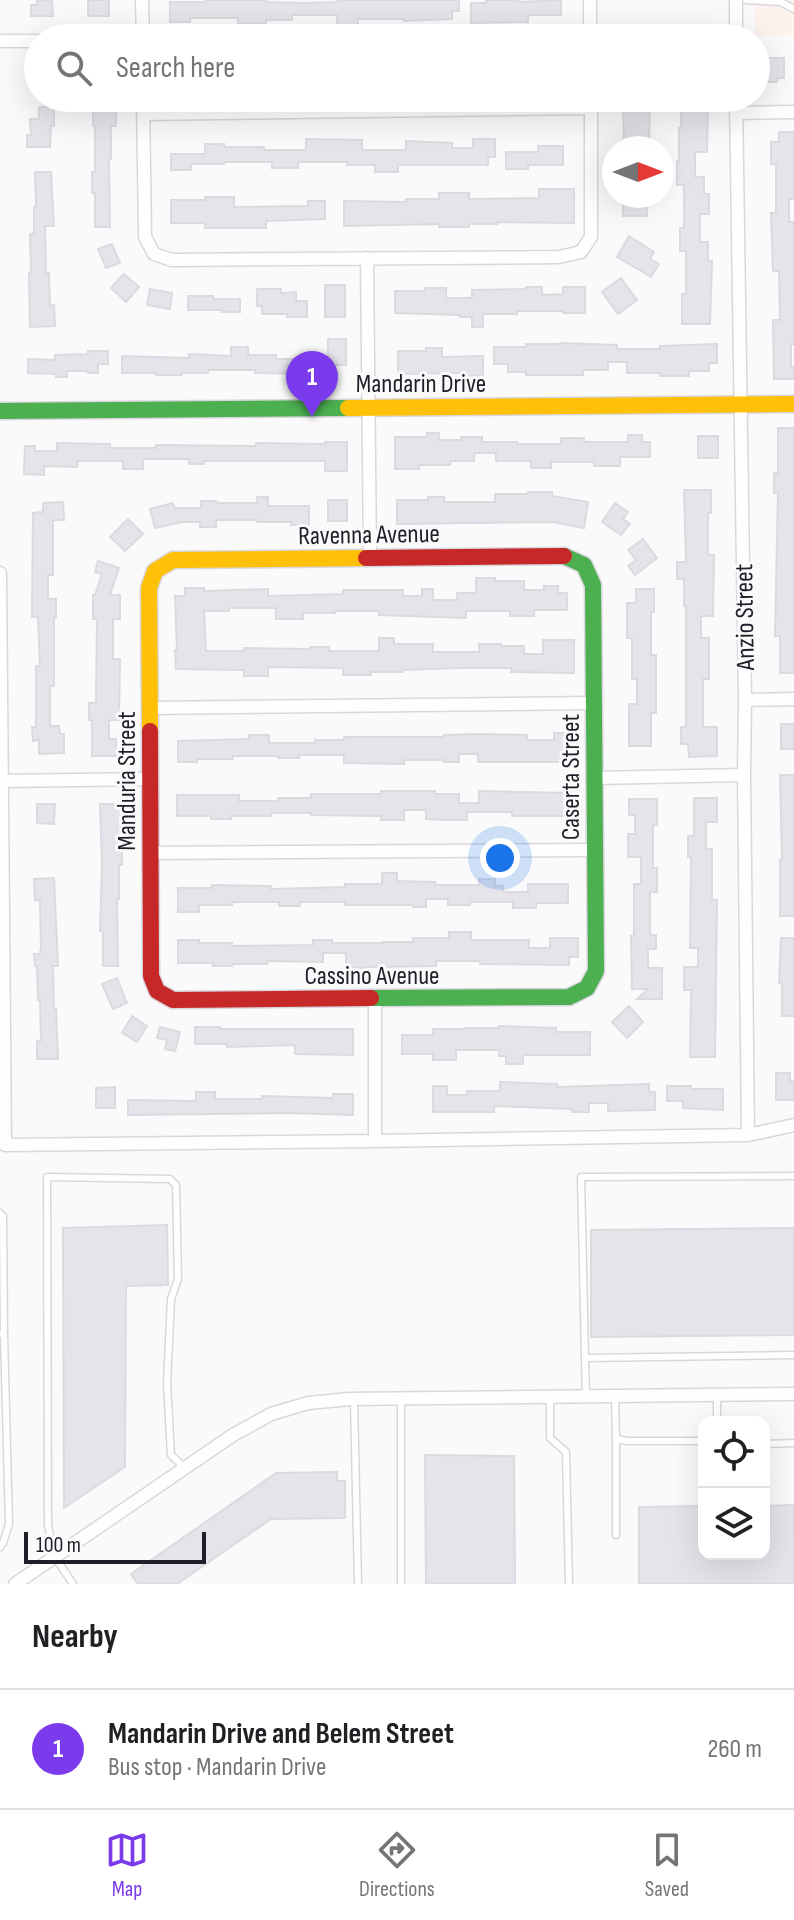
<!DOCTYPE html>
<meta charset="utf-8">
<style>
body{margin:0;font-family:"Sofia Sans Condensed",sans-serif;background:#f6f6f6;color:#202124}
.controls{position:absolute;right:24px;bottom:24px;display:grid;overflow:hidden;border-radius:16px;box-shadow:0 8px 32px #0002}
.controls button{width:72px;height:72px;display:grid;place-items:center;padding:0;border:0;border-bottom:2px solid #e0e0e0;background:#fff;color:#202124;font:40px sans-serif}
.compass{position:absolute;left:602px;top:136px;width:72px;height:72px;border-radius:50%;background:#fff;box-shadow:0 8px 32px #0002;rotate:90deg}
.scale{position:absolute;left:24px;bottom:20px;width:182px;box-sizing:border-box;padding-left:8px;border:4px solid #211d29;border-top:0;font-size:22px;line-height:28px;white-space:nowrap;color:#211d29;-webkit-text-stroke:6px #fafafa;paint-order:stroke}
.you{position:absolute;left:500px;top:858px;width:28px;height:28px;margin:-20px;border:6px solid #fff;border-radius:50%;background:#1a73e8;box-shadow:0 0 0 12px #1a73e833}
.badge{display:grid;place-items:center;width:52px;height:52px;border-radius:50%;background:#7c3aed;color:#fff;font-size:26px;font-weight:700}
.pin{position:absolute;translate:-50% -66px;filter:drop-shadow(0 2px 4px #0008)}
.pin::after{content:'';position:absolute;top:42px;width:28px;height:24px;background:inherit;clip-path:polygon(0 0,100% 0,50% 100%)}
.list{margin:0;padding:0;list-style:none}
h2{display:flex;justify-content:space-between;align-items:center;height:104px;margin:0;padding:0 32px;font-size:34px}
h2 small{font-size:26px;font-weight:400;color:#757577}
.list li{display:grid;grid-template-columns:52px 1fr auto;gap:24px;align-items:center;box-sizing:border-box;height:120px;padding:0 32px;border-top:2px solid #e0e0e0}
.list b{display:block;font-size:30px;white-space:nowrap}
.list p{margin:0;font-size:26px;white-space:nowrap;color:#757577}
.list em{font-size:26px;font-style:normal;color:#757577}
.icon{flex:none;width:44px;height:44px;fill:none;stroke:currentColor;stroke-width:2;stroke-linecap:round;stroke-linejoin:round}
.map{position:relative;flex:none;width:794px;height:1584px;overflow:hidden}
.search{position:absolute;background:#fff;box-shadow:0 8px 32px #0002;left:24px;right:24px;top:24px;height:88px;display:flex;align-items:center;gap:20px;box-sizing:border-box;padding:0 28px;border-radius:44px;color:#757577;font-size:30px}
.sheet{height:224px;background:#fff}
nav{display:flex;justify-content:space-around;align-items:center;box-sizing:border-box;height:112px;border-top:2px solid #e0e0e0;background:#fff;font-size:22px;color:#757577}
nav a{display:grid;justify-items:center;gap:4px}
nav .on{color:#7c3aed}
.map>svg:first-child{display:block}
.education{fill:#fdf2ed}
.building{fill:#e6e4eb;stroke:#dbdae0;stroke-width:2}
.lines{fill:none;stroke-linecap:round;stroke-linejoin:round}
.lane-casing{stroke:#d9d7dd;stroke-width:9}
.street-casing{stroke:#d9d7dd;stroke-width:15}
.fast-casing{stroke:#d9d7dd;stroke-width:19}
.slow-casing{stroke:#d9d7dd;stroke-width:19}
.jam-casing{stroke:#d9d7dd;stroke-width:19}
.lane{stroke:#fefefe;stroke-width:6}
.street{stroke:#fefefe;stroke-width:12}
.fast{stroke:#4caf50;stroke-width:16}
.slow{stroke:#ffc107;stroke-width:16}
.jam{stroke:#c62828;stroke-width:16}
.labels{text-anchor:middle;stroke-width:6;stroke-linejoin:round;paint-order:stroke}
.street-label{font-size:26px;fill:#211d29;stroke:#fafafa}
</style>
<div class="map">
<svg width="794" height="1584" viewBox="0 0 794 1584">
<rect width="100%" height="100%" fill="#fafafa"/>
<path class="education" d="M754,0H794V35H755Z"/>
<path class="building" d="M37,0H52L53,16H31V5H37Z
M88,0H109V16H88Z
M205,0H266V2L304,3L337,2V0H459V11H452V19L404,21V19H358V30H337V15H292V20H266V24H238V18H190V22H170V2H205Z
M486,0H519V2L561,0V15H528V22L471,23V3H486Z
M764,58H784V78H777V82H764Z
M623,98H650L649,148H624Z
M681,98H708L707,152H695V177H704V194H709V214H700V242H708V261H712L710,324H682V294H686V251H680V228H684V185H677V161H679V128H681Z
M39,107H54V126H51L50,147H27V135L31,136L30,119H39Z
M93,108H116V126H111V159H109L110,227H95V193H92V172H95V126H93Z
M779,132H794V199H789V222H794V344H791V367H794V379H774L773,320H780L779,271H773L771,213H776V164H771V142H779Z
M306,139L362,140V150H406V141L452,143V148H473V139H495V157H488V165H398V172H375V165H347V162H298V168H272V162H224V164H191V170H171V154H205V144H224V147H264V150H306Z
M538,146H563V165H528V169H506V152H538Z
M35,172H51L54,226H45L46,273H49L50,306L54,305L55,326L30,327L29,273H31L30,234L34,233V207H36Z
M539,189H574V223L497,222V224H469V227H439V224L344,226V201L406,202V199H439V193H469V199L539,198Z
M623,196H647V216H623Z
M205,197H234V207L308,206V201H325V219L266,221V228H205V223H171V200H205Z
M629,236L654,252L650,259L659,264L651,277L617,257Z
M112,244L120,263L106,268L98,249Z
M124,274L139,287L126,302L111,288Z
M621,278L637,300L618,314L602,292Z
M325,285H345V317H325Z
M526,287H542V295L563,294V287H585V313H563V311H517V314H483V327H472V317H460V315L395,313V291H425V288H446V298H472V290L526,289Z
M150,289L172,293L170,309L147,305Z
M257,289H281V293L296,292V301H307V317H287V314H262V306H257Z
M188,296H213V299H240V312H222V310H188Z
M328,339H346V365H328Z
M560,343L617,345V349H660V346L717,344V363H709V371H689V376H660V373H627V362H608V370H583V375H526V372H508V364H494V347H526V344H560Z
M231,347H248V355H276V359H314V374L255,373V370H208V373H182V375H156V373H122V356L189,358V354L231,356Z
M426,348H442V357L483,356V376H460V373L398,374V351H426Z
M88,351H108V364H98V373H88V371H67V377H56V374L28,373V359L55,360V355L88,354Z
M778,428H794V673H780V636H775L778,493H774V473H778Z
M427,433H439V440H461V437H482V442H517V444H561V438H584V442H628V435H642V442H650V457H620V466H594V462H551V468H531V461H496V453H474V461H450V465H419V469H395V437H427Z
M698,436H718V458H698Z
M325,442H347V471H325V461H204V464H189V459H143V469H123V461H78L77,467L44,466V475L24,474L25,446H35V451H57V443L110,444V448H156V445L256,446V443L325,444Z
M684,490H711V513H708V555H714L713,616H701V638H709V679H703V727H717V756L689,757L688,744H681V727H686V606H684V579H677V562H686Z
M528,492H552V496L588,502L584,528L553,522L397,524V500H428V497H444V502H495V494H528Z
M257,497H268V506H309V525H291V522H257V520H216V527H200V522H182L155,528L150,509L173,503L175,508H201V501H216V503H257Z
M328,500H347V521H328Z
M63,502L64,520H53V575H48V599H56V617H54V686H50V726H59L60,734H64V753L39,754V740L33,741L32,727H36V666H40L38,617H32L33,513L43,512V503Z
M615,503L628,512L623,519L630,524L621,535L602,522Z
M128,519L143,534L125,551L110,537Z
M643,539L657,558L635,575L628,566L636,560L628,550Z
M98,561L119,568L110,595H120V619H113V659H120L119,720H109V739H116V756H92V720H89V703H96L97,619H93V595H95L102,574L95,572Z
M476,578H495V581H524V590H544V586H558V593H567V610H534V616H510V611H466V618L379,615V611H335V613H303V619H276V608H229V611H204L206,651H244V648L310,649V647H329V651H379V638H394V644H433V652H479V644H501V646H524V654H543V640H574V673L511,672V668H462L403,670V672H371V675H343V668L268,667V676H244V670L176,669L175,650H177L175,596H185V588H204V591L268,589V596L343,594V590H403V596H422V589H433V600H457V593H476Z
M636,589H654V612H651V655H656V713H651V746H629V704H637V679H632V638H627V603H636Z
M781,724H794V749H781Z
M554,733H568V762H478V754H459V762H444V760H404V764L344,763V755H299V758H278V756H233V759H197V762H178V741L249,739V735H269V743H315V740H344V737H444V735L478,734L527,735V740H554Z
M780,775H794V916H780V860H782Z
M381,791H435V794H459V803H479V791L568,793V816H512V812H467V820H445L426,819V810H404V820H381V816L311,815V813H271V816H231V819H211V816H177V795H239V801H278V798H311V794H381Z
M694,798H717V822H706V849H712V900H717L715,1057H690L691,990H684V967H698V948H690L691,857H688V836H694Z
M629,799H657V825H653V868H657V892H650V935H656V949H648V968H662V999H637L648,989H632L631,936H634V884H641V857H628V834H635V815H629Z
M37,804H55L54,824L37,823Z
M100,804H122V865H119V899H117L118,966H103V931H100L102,865Z
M382,873H397V881L435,882V885H479V879H495V886H503V892H528V884H568V903H536V908H513V902H470V905H448V899H426V907H413V905H345V902H300V906H279V902H232V905H199V912H178V888H212V885L271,886V889L345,887V884H382Z
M54,878L58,966H53L54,1009H56L58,1059H37V1041H41L40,999L38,1000L37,966H35L34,954H40L41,947L40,900H35L34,879Z
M449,932H471V940H529V948H550V938H578V957H569V965L480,964V961H436V966L366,967V968H346V953H323V962L267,961V964H232V966H213V963H178V940H199V943H232V946L313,945V940H332V943H383V942H413V938H449Z
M781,938H794V1016H782V983H779Z
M117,978L127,1003L113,1009L102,984Z
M629,1006L643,1022L627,1038L612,1022Z
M132,1016L147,1026L137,1042L122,1033Z
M499,1026L556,1028V1032H590V1055H523V1064H506V1056H499V1050H456V1060H433V1054H402V1035H433V1029H466V1028H499Z
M160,1027L180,1032L175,1051L165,1049L167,1040L157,1038Z
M195,1027H220V1029H353V1055L295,1054V1045L227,1047V1044H195Z
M776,1073H790V1081H794V1100H776Z
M500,1082L557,1084V1087L649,1084V1092H655V1110L608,1111V1103H589V1112H572V1109L494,1106V1112H433V1086H447V1095H467V1091H500Z
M667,1086H691V1089H723V1110L683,1108V1101H667Z
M115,1087V1108H96V1088Z
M196,1092H215V1099H262V1096L333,1098V1094H353V1115L288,1113L128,1115V1100L196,1101Z
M167,1225L168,1285L126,1286L125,1467L64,1508L63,1228Z
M794,1228V1335L591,1337V1230Z
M425,1455L514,1456L515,1584H426Z
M337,1472V1481H345V1518L271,1519L177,1584H138L131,1574L276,1473Z
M794,1505V1584H639V1507L704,1506V1554H764V1506Z"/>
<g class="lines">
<defs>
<path id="lane" d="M746,0L781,2L794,9
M0,1213L3,1216L4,1334H0
M585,1358L581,1177L794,1176
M717,1395V1422
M550,1396V1438L566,1452L569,1584
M586,1396L585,1358L794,1355
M615,1396L616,1439L627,1441H700
M401,1398V1584
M354,1399L358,1584
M616,1439V1535
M764,1444L794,1443
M0,1547L3,1543L9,1524L4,1334
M73,1584L55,1557L48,1526L47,1177L170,1179L176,1185L178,1279L171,1299L167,1383L171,1455L185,1468"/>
<path id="street" d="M142,0L143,38
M590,0V38
M736,0V38
M590,35H736
M0,41H38
M143,98L145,237L154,254L172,260L559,257L581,252L591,237V98
M736,98L745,700L744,775L748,1135
M736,113L794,112
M143,114L591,108
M367,258L370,559
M0,573L5,1145L375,1141L748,1135L794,1125
M745,700L794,699
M149,708L594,703
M594,778L744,775
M2,781L151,779
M151,853L594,850
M375,999V1141
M15,1584L233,1435L271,1414L308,1403L350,1399L794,1394"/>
<path id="fast" d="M0,411L348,408
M371,998L569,997L587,988L596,971L593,585L584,565L564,556"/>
<path id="slow" d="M348,408L794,404
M150,731L149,588L155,571L173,560L366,558"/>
<path id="jam" d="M366,558L564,556
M150,731L151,976L157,991L173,1000L371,998"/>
</defs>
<use href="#lane" class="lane-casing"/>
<use href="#street" class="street-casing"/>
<use href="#fast" class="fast-casing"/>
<use href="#slow" class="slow-casing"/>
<use href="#jam" class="jam-casing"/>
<use href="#lane" class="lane"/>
<use href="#street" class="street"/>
<use href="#fast" class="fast"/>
<use href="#slow" class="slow"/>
<use href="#jam" class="jam"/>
</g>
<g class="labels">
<g class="street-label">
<text x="421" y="392">Mandarin Drive</text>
<text transform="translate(369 534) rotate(-1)" y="9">Ravenna Avenue</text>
<text transform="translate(744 617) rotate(-91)" y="9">Anzio Street</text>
<text transform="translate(570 777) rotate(-90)" y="9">Caserta Street</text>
<text transform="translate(126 781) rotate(-90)" y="9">Manduria Street</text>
<text x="372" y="984">Cassino Avenue</text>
</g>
</g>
</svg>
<div class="controls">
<button><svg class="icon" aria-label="locate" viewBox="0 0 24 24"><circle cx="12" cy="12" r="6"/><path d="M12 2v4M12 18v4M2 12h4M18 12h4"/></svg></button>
<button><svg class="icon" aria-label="layers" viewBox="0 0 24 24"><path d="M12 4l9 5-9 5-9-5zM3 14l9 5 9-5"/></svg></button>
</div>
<svg class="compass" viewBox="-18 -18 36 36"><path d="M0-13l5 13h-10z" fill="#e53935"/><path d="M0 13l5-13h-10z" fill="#757577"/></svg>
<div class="scale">100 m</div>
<div class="you"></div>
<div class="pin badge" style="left:312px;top:417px">1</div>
<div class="search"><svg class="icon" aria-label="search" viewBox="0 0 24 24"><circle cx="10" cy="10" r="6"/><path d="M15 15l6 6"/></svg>Search here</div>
</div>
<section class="sheet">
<h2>Nearby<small></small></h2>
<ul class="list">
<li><span class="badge">1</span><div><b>Mandarin Drive and Belem Street</b><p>Bus stop · Mandarin Drive</p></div><em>260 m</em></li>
</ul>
</section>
<nav>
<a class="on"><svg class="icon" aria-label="map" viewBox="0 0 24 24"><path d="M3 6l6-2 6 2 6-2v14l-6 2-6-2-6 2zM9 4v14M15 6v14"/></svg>Map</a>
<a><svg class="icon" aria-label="directions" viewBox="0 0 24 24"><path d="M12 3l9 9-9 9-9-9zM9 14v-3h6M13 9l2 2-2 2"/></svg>Directions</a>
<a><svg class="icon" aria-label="saved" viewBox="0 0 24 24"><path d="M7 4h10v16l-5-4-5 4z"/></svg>Saved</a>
</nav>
